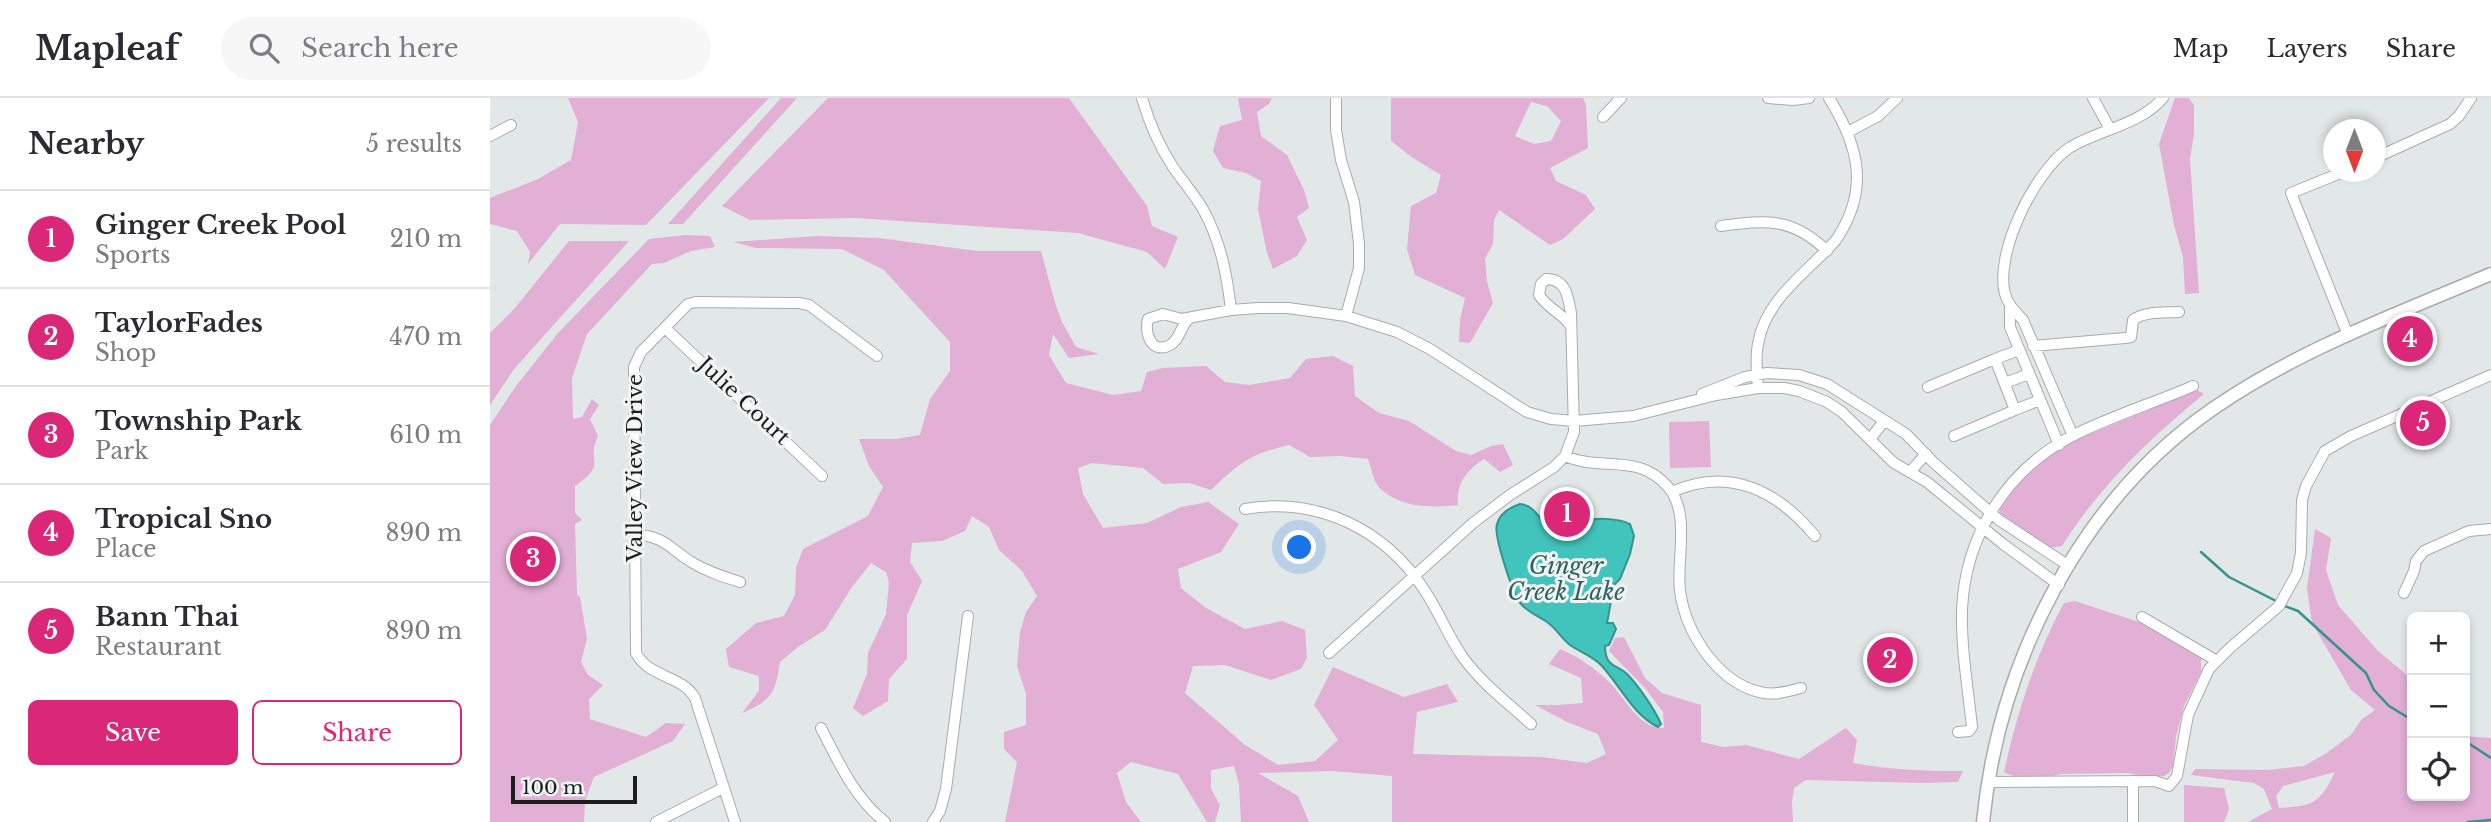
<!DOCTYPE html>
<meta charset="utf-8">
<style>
body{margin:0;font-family:"Libre Baskerville",serif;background:#f7f7f7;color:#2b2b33}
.controls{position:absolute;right:21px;bottom:21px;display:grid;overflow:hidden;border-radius:10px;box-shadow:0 4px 10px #0003}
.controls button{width:63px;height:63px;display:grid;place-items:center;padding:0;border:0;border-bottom:2px solid #e1e1e2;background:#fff;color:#2b2b33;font:35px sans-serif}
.compass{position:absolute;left:1833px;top:21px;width:63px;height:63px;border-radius:50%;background:#fff;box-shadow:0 4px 10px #0003;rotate:180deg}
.scale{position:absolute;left:21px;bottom:18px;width:126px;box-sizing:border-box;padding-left:7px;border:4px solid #1c1e1e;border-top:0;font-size:19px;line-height:24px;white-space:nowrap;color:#1c1e1e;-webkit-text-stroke:5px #f0f5f4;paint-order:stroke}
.you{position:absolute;left:810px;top:450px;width:24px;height:24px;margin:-18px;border:5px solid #fff;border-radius:50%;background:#1a73e8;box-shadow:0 0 0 10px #1a73e833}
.badge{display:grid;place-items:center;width:46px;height:46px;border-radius:50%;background:#db2777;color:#fff;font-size:23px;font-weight:700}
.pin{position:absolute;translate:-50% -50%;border:4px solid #fff;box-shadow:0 2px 7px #0006}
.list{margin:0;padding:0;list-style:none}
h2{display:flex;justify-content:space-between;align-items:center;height:91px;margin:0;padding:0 28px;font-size:30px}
h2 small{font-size:23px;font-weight:400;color:#7c7c81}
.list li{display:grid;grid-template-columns:46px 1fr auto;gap:21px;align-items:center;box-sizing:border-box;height:98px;padding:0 28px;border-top:2px solid #e1e1e2}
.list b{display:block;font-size:26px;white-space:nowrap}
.list p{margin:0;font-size:23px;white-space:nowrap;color:#7c7c81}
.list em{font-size:23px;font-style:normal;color:#7c7c81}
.actions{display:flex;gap:14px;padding:21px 28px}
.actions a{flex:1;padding:16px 0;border:2px solid #db2777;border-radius:10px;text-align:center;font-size:24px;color:#db2777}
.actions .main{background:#db2777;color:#fff}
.icon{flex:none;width:38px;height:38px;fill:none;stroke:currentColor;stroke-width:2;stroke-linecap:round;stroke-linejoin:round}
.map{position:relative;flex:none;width:2001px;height:724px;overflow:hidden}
header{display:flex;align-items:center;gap:42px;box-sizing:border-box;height:98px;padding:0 35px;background:#fff;border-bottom:2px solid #e1e1e2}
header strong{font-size:33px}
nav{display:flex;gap:38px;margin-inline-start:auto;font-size:24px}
.search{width:490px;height:63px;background:#f7f7f7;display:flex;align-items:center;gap:18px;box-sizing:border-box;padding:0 24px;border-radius:38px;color:#7c7c81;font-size:26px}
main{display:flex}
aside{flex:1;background:#fff}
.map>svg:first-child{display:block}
.green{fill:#e2afd5;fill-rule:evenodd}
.water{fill:#41c4bc;stroke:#36928d;stroke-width:2}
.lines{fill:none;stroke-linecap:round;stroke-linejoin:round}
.stream{stroke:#36928d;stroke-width:2.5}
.minor-casing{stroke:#a7acab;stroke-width:12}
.major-casing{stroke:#a7acab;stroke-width:15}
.minor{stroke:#fff;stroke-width:10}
.major{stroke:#fff;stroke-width:12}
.labels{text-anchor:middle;stroke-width:6;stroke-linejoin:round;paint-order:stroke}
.street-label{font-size:21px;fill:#1c1e1e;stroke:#f0f5f4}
.water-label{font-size:23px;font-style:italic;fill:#2d625e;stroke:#f0f5f4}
</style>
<header>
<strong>Mapleaf</strong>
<div class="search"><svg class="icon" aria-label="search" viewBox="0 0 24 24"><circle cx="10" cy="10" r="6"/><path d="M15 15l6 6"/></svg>Search here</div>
<nav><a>Map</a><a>Layers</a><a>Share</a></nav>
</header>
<main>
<aside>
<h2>Nearby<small>5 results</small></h2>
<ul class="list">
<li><span class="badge">1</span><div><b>Ginger Creek Pool</b><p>Sports</p></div><em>210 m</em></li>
<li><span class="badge">2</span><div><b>TaylorFades</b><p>Shop</p></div><em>470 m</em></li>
<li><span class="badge">3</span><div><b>Township Park</b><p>Park</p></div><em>610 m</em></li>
<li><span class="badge">4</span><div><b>Tropical Sno</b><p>Place</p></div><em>890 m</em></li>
<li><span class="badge">5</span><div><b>Bann Thai</b><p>Restaurant</p></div><em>890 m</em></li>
</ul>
<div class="actions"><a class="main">Save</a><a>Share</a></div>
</aside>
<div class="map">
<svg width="2001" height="724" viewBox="0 0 2001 724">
<rect width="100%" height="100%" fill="#e2e8e7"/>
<path class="green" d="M78,0H279L156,127L70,126L38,166L40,154L27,133L0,126V100L48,81L81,62L88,24Z
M291,0H307L193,126H178Z
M338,0H579L657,108L662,128L688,139L675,171L657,154L588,135L366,120L260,122L232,108Z
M748,0H782L779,6L767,14L771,38L797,57L814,92L819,110L807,119L817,142L807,158L783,171L777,155L768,111L771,83L756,75L733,70L723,53L730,28L752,22Z
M901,0H1093L1096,8L1098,50L1060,70L1066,83L1096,97L1105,111L1073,141L1060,147L1009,112L1004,122L1003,146L995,161L997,183L1003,205L980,245L969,244L970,222L975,200L925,177L917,151L921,108L946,95L951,77L923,60L901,43ZM1041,4L1057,8L1071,23L1061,43L1044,46L1025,38Z
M1685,0H1699L1704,7V36L1700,61L1709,195L1695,196L1693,159L1684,127L1669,46Z
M196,137L220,138L225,149L201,153L174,165L162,166L97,236L82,280L83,321L92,319L102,301L109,307L100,321L108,338C95,366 119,364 85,388V415L92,422L85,426L87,497L90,499L97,541L91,564L98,577L113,587L99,601L100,621L156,639L176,625L195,626L183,643L104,679L95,703L94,724H0V327L26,288L68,235L159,141Z
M327,138L389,140L487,153H551L566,208L572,224L586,249L609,256L579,260L563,236L559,257L576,285L623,297L651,293L657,274L673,270L716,268L735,284L759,287L800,280L816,261L843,258L863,268L865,298L889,315L919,323L966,353L981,357L1001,348L1013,346L1023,367L1010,374L994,361C977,372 966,385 968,407C943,410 907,410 888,388C883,381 881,369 878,361L850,358L820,359L799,347C758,357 751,364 721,392L699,385L673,386L653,370L602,365L588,370L593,396L613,430L657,425L691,409L718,404L749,426L731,454L688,471L691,490L716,510L755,531L792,523L815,532L817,560L811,571L781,582L735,567L703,568L695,595L755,647L788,667L825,663L848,642L824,607L843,569L914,599L957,586L968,604L927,614L923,656L1052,659L1097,665L1116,656L1108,636L1077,624L1045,607H1069L1093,605L1091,580L1059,566L1070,551C1089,559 1105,570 1120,585C1136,601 1149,631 1174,630L1173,614L1155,590L1119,553L1125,540L1134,539L1155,580L1172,595L1211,607V644L1234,649L1256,647L1309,661L1356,630L1367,642L1363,665C1400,672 1436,673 1473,673L1468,684L1434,685L1316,682L1304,690L1302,704L1303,724H902V678L842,673L768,675L808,698L819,724H751L749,686L744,668L721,672V691L730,707L725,724H717L688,676L641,664L627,675L636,704L651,724H515L527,664L514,651V634L536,627V596L527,568L530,534L536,514L547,498L532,473L509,452L499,429L482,418L475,433L452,443L422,445L420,464L432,483L417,517V561L399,581L398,603L373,618L363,610L377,576L378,555L396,516L399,485L396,474L381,465L362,489L335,532L308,549L290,564C285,596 282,602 252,615L269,593V578L239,569L236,551L266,525L294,518L305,497L306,470L313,451L378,418L393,389L379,368L369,341H406L430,337L440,301L460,273V244L394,172L352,151L266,150L243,144Z
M79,143H139L24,271L0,307V235L25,210Z
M1707,292L1714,296C1660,340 1609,389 1572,448L1559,450L1513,419L1509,412L1526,388L1542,370L1563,355L1590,340Z
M1219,323L1221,369L1180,370L1179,324Z
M1825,431L1841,440L1836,472L1848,507L1887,552L1918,578L1922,585V698H1975V638L2001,640V724H1758L1782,711L1774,691L1764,685L1701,677L1705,671L1778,672L1814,668L1835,656L1861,637L1872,621L1885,612L1861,592L1822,525L1817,490ZM1845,674C1830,705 1824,708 1789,710L1786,698L1793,688Z
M1585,503L1655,526L1711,559V574L1694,608L1686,639L1683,668L1679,675L1674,678L1657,679L1638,675L1570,676C1557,681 1526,682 1514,674C1527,615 1545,558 1574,505Z
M1694,687L1734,690L1739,711L1734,724H1694Z"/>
<path class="water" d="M1030,406C1050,408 1051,432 1068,434C1079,436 1088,427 1098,423C1107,419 1131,421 1140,426L1144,438L1140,456L1130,481L1124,487L1117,525H1123L1126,531L1119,547L1115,548C1115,569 1126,566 1137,576C1148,587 1165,612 1171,626L1168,629C1142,616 1130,587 1111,567C1102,558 1090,554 1080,547C1071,540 1066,530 1057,524C1048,518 1039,515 1031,506C1023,497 1003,436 1007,426C1010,415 1021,409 1030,406Z"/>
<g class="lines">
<path class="stream" d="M1711,454L1739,479L1786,503
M1792,507L1808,513L1876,575L1884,592L1899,608L1922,622
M1975,643L2001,660
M1978,724L2001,722"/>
<defs>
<path id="minor" d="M652,0C659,24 669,48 683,69C693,84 706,98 714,113C731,145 737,177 741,212
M846,0V32L851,62L864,104L869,146V170L856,218
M1278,0L1303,2L1319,0
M1603,0L1620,31
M1113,19L1131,0
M1358,34L1388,18L1407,0
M0,38L21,27
M1885,60L1960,26L1969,18L1981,0
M1853,74L1801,95L1858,237
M1231,128C1276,122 1302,119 1337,153
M1520,209V229L1569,347
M700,220C690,227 691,241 680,247C662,257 654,236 658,221L673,216L692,221L741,212L768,210H798L856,218L907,234L940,251L1037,314L1061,321L1084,323L1143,318L1226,297L1268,290H1294L1309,293L1337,304L1352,314L1404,365L1437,384L1513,446L1569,487
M175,230L332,378
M1543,248L1635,240L1641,239L1643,222C1655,213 1674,215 1689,214
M1529,252L1505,261L1525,312L1550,302
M1515,285L1539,276
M1438,289L1505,261
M1268,290C1267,276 1265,261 1268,246C1275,201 1318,174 1346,142C1380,92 1369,48 1339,0
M1212,296L1255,279L1277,275L1309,277L1337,286L1416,336L1443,364L1509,422L1579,468
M1464,338L1525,312
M1583,338L1533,222C1525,213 1518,207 1515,196C1504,155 1545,73 1579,50C1608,32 1650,27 1673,0
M1381,340L1394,323
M1075,358C1112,374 1148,354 1178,389C1201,415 1186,463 1190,493C1196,536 1229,587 1274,595C1287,597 1299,593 1311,590
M1420,374L1436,356
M1182,394C1239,368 1288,393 1325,438
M755,411C828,398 896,432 935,493C949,514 958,538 972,558C991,585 1018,605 1041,626
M145,437C174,437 181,452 203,465C218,474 234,479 250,484
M1914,495L1924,473L1926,463L1934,453L1979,433L2001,431
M1652,519L1727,563
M839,555L983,425L1020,397L1064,369L1075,358L1084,334L1081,215C1078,198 1076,181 1056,181L1051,186L1049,197C1057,210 1072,215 1080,227
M331,630C349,665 364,699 395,724
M1468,634L1479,633L1482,629C1478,590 1471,551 1472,512C1475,439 1515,374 1580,339C1616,320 1664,305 1703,288
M1499,684L1665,683L1679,688L1687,678L1698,617L1719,571L1741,549L1789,508L1807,475L1811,455L1812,402L1816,388L1835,353L1861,338L2001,277
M166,724L233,690
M245,724L205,600C192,577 159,580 146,555L144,269L151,254L198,206L206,204L309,205L319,207L387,258
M443,724L450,713L456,691L478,518
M1643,724V683"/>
<path id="major" d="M1493,724C1509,564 1590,402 1724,310C1808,252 1907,216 2001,176"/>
</defs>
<use href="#minor" class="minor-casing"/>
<use href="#major" class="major-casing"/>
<use href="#minor" class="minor"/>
<use href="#major" class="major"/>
</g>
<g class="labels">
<g class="street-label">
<text transform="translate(254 303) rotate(43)" y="7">Julie Court</text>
<text transform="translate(145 370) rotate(-90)" y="7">Valley View Drive</text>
</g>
<g class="water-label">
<text x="1076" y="476">Ginger<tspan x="1076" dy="26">Creek Lake</tspan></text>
</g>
</g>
</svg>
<div class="controls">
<button>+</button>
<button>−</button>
<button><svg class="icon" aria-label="locate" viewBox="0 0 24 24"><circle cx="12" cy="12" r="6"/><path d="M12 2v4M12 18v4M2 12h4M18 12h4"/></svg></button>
</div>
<svg class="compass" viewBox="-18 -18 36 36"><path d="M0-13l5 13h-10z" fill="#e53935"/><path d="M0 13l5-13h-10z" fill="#7c7c81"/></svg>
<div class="scale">100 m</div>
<div class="you"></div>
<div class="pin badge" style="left:1077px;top:416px">1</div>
<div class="pin badge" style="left:1400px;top:562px">2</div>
<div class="pin badge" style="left:43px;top:461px">3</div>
<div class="pin badge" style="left:1920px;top:241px">4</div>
<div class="pin badge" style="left:1933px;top:325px">5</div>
</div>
</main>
